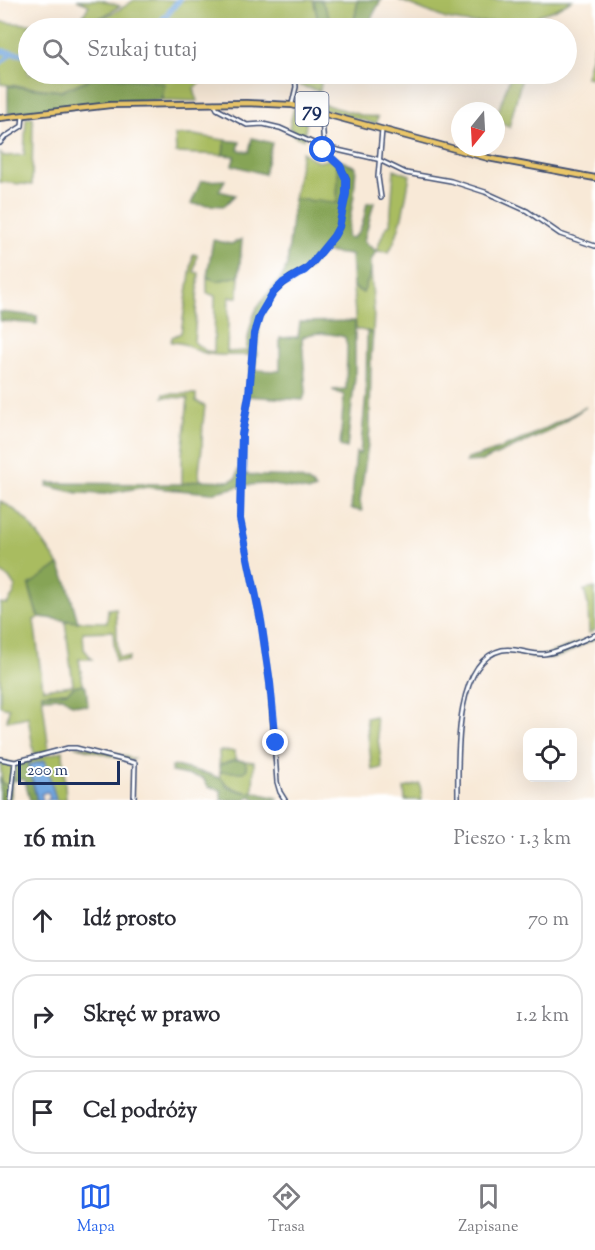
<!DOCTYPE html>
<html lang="pl">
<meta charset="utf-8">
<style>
body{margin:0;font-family:"Sorts Mill Goudy",serif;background:#f2f2f3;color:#2b2b33}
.controls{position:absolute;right:18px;bottom:18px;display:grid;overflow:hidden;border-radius:12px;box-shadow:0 6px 24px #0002}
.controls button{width:54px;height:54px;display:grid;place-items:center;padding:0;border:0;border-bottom:2px solid #e1e1e2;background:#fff;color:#2b2b33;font:30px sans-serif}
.compass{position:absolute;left:451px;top:102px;width:54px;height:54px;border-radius:50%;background:#fff;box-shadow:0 6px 24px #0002;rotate:198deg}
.scale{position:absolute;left:18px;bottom:15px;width:102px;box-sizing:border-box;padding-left:6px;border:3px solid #1b2f5e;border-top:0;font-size:16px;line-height:21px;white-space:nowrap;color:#1b2f5e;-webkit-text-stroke:4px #fff;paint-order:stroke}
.stop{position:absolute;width:18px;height:18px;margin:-14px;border:4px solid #2563eb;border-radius:50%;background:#fff}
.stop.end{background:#2563eb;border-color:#fff;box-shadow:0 2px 6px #0008}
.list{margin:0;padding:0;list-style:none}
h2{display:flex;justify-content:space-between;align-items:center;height:78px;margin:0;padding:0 24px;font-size:26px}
h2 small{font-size:20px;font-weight:400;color:#7c7c81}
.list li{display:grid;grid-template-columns:39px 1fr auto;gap:18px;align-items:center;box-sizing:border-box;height:84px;margin:0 12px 12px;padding:0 12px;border:2px solid #e1e1e2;border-radius:24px}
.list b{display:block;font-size:22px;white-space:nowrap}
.list em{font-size:20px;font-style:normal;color:#7c7c81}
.icon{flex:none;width:33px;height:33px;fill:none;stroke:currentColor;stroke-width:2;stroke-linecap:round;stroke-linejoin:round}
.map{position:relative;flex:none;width:595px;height:800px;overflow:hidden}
.search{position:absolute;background:#fff;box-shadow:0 6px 24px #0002;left:18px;right:18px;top:18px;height:66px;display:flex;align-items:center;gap:15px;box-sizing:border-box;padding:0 21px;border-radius:33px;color:#7c7c81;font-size:22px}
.sheet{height:366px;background:#fff}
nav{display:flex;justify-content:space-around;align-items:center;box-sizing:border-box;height:84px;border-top:2px solid #e1e1e2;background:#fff;font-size:16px;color:#7c7c81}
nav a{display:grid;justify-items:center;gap:3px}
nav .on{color:#2563eb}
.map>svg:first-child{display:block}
.green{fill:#a9bc60;stroke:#62765f;stroke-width:1.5}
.forest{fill:#86a456;stroke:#506a5a;stroke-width:1.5}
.water{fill:#75a9e1;stroke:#486ca0;stroke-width:1.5}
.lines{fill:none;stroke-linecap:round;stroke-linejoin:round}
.canal{stroke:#75a9e1;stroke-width:4}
.river{stroke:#75a9e1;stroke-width:6}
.minor-casing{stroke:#3c4b70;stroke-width:6}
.major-casing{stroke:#3c4b70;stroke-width:8}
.minor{stroke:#fff;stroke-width:3}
.major{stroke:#eac669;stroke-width:4.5}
.route{stroke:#2563eb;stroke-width:8}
.labels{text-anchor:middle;stroke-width:6;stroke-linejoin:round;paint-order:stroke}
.shield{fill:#fff;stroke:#5f6d8e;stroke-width:1.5}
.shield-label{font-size:20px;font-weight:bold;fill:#1b2f5e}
</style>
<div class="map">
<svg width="595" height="800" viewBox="0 0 595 800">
<rect width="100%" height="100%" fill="#fff"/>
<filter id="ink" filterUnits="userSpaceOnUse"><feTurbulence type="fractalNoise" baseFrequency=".0167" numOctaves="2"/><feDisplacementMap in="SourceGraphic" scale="12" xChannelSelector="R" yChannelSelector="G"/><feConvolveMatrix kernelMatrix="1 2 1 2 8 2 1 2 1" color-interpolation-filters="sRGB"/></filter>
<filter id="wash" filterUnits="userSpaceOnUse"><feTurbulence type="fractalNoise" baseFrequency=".008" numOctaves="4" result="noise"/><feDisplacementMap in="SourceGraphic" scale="24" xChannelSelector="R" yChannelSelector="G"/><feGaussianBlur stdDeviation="1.35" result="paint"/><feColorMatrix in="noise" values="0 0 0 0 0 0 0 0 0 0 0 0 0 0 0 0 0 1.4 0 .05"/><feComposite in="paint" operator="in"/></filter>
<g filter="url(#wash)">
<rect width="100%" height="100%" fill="#f8e9d7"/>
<path class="green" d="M77,0H101L120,6L104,16L79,23L89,5Z
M134,0H316L314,2L318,21L314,28H280L279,24L273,28H28V74H212L194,88L197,101L161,100L163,98L160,82L103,76L92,78L62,91L0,84V22C56,26 85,35 134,0Z
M321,0H358L353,28H335Z
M399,0H572L554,10L538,15L534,28H524L526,19L470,23L446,19Z
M595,43V68L592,78L586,77Z
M312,74H322L320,91L300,86L298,78L312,76Z
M511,74H523L509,127L496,118Z
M319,103L364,116L378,117L376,124L318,108Z
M294,108L308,110L304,140L293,135L294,131L289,128Z
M33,117L32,185L0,182V153L3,156L24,155L26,118Z
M175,135H194L225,140L223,155L176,153Z
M302,152L318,162L335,158L338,173L337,203L294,199Z
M394,169L410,175C405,201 402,229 389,252L376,251L385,229L390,224Z
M193,254L197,255L194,272L199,273L194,342L206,351L214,352L215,296L207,293V277L217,281L239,276L238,297H229L227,352L247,351L249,355C234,355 214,357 199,351C186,347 189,343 171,342L172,337L181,333Z
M371,272L374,312L373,333L356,329L353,287L363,293Z
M164,394H196V401L205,406C203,419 202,432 202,445C202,457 197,469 200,480L182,484V455L188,398L163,397Z
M0,501C29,515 41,540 59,565L29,586L37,614L40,617L34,620L43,689L73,685L65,621L107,622L108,609L116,608L118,657H129L128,661H115L113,631L83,632L84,649L92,659H79L83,684L75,686L67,692L42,694L49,751L34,754L28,717L7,721L9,708L0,706V603L7,604L14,594L15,587L9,578L0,572Z
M595,588V630L589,633L588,605L584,590Z
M375,716L382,768L372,770L366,718Z
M74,746L90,747L134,759L131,761Z
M63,751L66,800H56L45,761L29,765V760Z
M219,751H235V760L254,762L253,792C238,792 230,787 220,778Z
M0,760L13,763L11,794L2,783Z
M420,784L422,800H405L404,788Z"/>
<path class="forest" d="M316,0H321L335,28H314L318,21L314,2Z
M358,0H381L366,28H353Z
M103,76L160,82L165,84L161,100L114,102L8,114V86L62,91L92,78Z
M252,138L272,143L264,174L232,165L235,156L223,155L225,140L240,142L238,150L249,152Z
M335,158L356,167L354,195L347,237L352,238C364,231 364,215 367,203L374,202L364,241L376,251L371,261V272L363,293L353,287L351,255L324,252L307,271L289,280L269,302L260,322L255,370L280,371V338L298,337L300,322L355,321V378L347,448L340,446L344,395L332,390L346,389L347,346L345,337C333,334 312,330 302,338L306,391L303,400L247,396C248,384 252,370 250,359C250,356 248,353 247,350C246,343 252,317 256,310C264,293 282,284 287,265L294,199L337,203L338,173Z
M225,180L219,191L235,195L224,206L191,204L201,181Z
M242,239L239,276L217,281L207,277L213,240L231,244Z
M0,312L37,316V324L0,321Z
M367,331L373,333L371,357L370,430L360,501L362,511L351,509L356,452L360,454L366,395Z
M586,407L550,431L483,461L466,462L467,459C510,448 548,428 586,407Z
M238,470C254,483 300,467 316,489L310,491L267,484L246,485L211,493L144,487L105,494L78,493L47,486L48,483L182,484L200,480L229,481L236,478Z
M59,565L67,582L78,622L40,617L37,614L29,585Z
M595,636V639C583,644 575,649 565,654C547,663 525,656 507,651L543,656Z
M83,684L86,687L88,706L72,704L63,697L42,698V694L67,692L75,686Z
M29,760V765L37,800H30L24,779L14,781L16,763Z
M235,760L245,761L247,769L243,772H220L219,765Z
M175,766L209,774L222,779L228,787L244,792H253L278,798V800H257L250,796L245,800H221V790L208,787L203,778L171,772L172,767Z
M0,777L2,783L10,787L11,794L10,800H0Z"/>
<path class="water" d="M45,761L56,800H47L50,798L48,792H46L41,794L43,800H37L29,765Z"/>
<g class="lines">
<path class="canal" d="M0,64L12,53"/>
<path class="river" d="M156,28L179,0
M0,51L28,55"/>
</g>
</g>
<g filter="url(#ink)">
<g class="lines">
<defs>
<path id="minor" d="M214,103L217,109L247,125L263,124L280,128L320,146L377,159L406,173L451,181L485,192L527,211L560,234L595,246
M292,104L296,87L295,74
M0,143L5,137L22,126L23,115
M381,198L378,177L382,130
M0,759L15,762L68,748H76L135,763L134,800
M11,800L15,762
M285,800L280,792L277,782L270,683L261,621L240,519L242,435L249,395L254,334L259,317L273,293L291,277L309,267L334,236L339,227L346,194L347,179L340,166L324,152L322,114
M458,800C458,761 453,661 502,650C515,647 529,655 543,654C555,654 582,640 595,635"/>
<path id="major" d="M0,118L110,105L246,103L292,105L488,158L595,178"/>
</defs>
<use href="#minor" class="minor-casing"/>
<use href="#major" class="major-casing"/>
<use href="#minor" class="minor"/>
<use href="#major" class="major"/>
</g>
</g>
<g class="lines" filter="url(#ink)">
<path class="route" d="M276,743L270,683L261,621L240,519L242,435L249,395L254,334L259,317L273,293L283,283L305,270L312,263L334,236L339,227L346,194V179L340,166L323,150"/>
</g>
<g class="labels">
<rect class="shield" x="295.5" y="92" width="33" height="34" rx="4.5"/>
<g class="shield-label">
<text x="312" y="116">79</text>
</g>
</g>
</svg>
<div class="controls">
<button><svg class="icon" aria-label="locate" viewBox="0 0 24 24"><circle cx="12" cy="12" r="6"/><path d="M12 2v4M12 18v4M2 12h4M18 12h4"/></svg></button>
</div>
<svg class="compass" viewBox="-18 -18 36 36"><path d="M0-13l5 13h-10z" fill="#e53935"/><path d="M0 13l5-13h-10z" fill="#7c7c81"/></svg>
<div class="scale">200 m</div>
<div class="stop" style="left:323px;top:150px"></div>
<div class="stop end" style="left:276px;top:743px"></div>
<div class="search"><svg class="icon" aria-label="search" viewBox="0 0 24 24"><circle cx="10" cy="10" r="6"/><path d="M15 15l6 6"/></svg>Szukaj tutaj</div>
</div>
<section class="sheet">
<h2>16 min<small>Pieszo · 1.3 km</small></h2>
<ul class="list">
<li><svg class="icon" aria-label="ahead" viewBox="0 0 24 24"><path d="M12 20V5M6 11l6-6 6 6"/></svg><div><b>Idź prosto</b></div><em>70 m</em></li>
<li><svg class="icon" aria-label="right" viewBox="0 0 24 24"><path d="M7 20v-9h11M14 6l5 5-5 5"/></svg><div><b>Skręć w prawo</b></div><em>1.2 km</em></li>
<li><svg class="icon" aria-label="arrive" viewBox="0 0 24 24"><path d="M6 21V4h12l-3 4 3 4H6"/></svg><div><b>Cel podróży</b></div></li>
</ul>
</section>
<nav>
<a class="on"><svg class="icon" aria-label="map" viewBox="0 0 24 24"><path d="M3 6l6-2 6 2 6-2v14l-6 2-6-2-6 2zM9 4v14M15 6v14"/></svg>Mapa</a>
<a><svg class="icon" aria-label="directions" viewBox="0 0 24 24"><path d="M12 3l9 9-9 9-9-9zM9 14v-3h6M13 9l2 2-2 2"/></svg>Trasa</a>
<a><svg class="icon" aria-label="saved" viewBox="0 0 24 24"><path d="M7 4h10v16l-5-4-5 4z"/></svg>Zapisane</a>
</nav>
